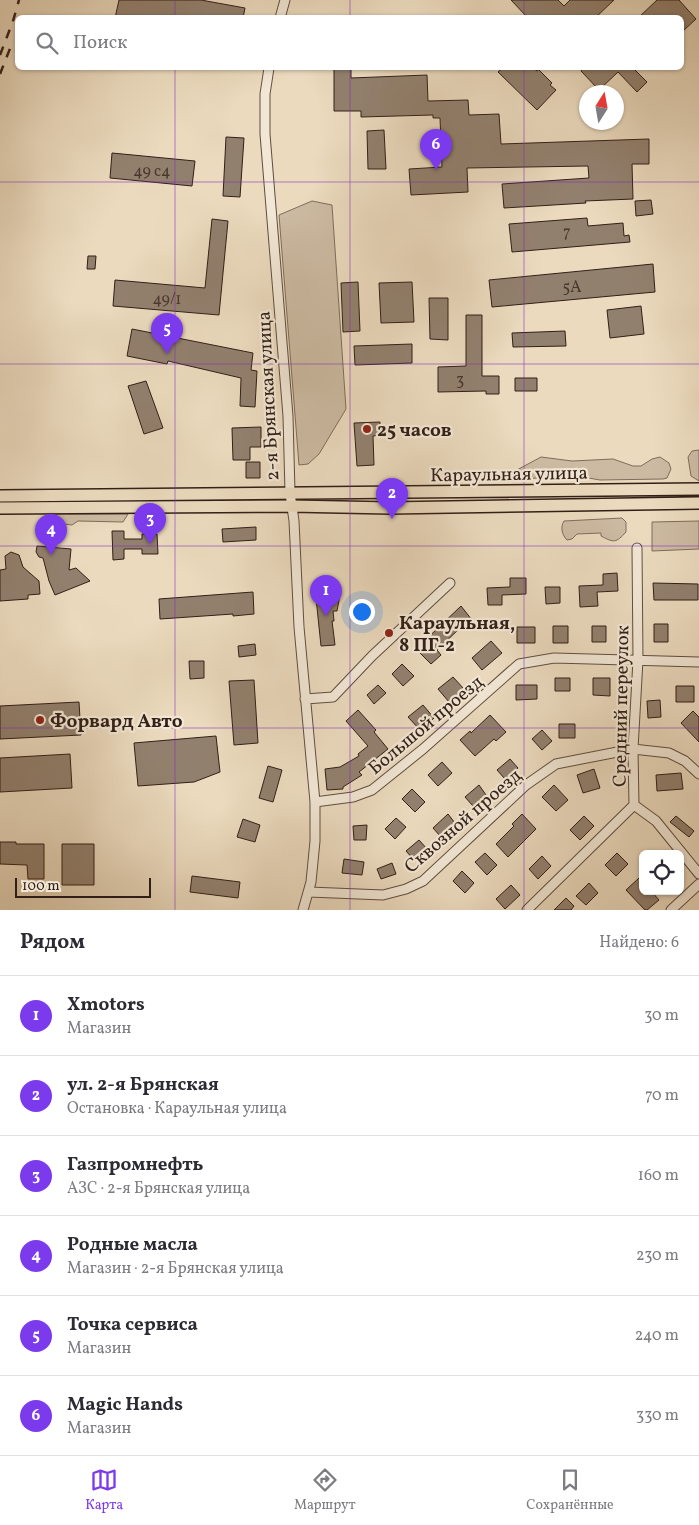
<!DOCTYPE html>
<html lang="ru">
<meta charset="utf-8">
<style>
body{margin:0;font-family:Vollkorn,serif;background:#f2f2f3;color:#2b2b33}
.controls{position:absolute;right:15px;bottom:15px;display:grid;overflow:hidden;border-radius:8px;box-shadow:0 1px 4px #0004}
.controls button{width:45px;height:45px;display:grid;place-items:center;padding:0;border:0;border-bottom:1px solid #e1e1e2;background:#fff;color:#2b2b33;font:25px sans-serif}
.compass{position:absolute;left:579px;top:85px;width:45px;height:45px;border-radius:50%;background:#fff;box-shadow:0 1px 4px #0004;rotate:11deg}
.scale{position:absolute;left:15px;bottom:12px;width:136px;box-sizing:border-box;padding-left:5px;border:2px solid #321f17;border-top:0;font-size:14px;line-height:18px;white-space:nowrap;color:#321f17;-webkit-text-stroke:4px #f2e7d5;paint-order:stroke}
.you{position:absolute;left:361px;top:611px;width:18px;height:18px;margin:-12px;border:4px solid #fff;border-radius:50%;background:#1a73e8;box-shadow:0 0 0 8px #1a73e833}
.badge{display:grid;place-items:center;width:32px;height:32px;border-radius:50%;background:#7c3aed;color:#fff;font-size:16px;font-weight:700}
.pin{position:absolute;translate:-50% -41px;filter:drop-shadow(0 1px 2px #0008)}
.pin::after{content:'';position:absolute;top:26px;width:18px;height:15px;background:inherit;clip-path:polygon(0 0,100% 0,50% 100%)}
.list{margin:0;padding:0;list-style:none}
h2{display:flex;justify-content:space-between;align-items:center;height:65px;margin:0;padding:0 20px;font-size:21px}
h2 small{font-size:16px;font-weight:400;color:#7c7c81}
.list li{display:grid;grid-template-columns:32px 1fr auto;gap:15px;align-items:center;box-sizing:border-box;height:80px;padding:0 20px;border-top:1px solid #e1e1e2}
.list b{display:block;font-size:19px;white-space:nowrap}
.list p{margin:0;font-size:16px;white-space:nowrap;color:#7c7c81}
.list em{font-size:16px;font-style:normal;color:#7c7c81}
.icon{flex:none;width:28px;height:28px;fill:none;stroke:currentColor;stroke-width:2;stroke-linecap:round;stroke-linejoin:round}
.map{position:relative;flex:none;width:699px;height:910px;overflow:hidden}
.search{position:absolute;background:#fff;box-shadow:0 1px 4px #0004;left:15px;right:15px;top:15px;height:55px;display:flex;align-items:center;gap:12px;box-sizing:border-box;padding:0 18px;border-radius:8px;color:#7c7c81;font-size:19px}
.sheet{height:545px;background:#fff}
nav{display:flex;justify-content:space-around;align-items:center;box-sizing:border-box;height:70px;border-top:1px solid #e1e1e2;background:#fff;font-size:14px;color:#7c7c81}
nav a{display:grid;justify-items:center;gap:2px}
nav .on{color:#7c3aed}
.map>svg:first-child{display:block}
.green{fill:#ccbaa2;stroke:#7f6c5c}
.building{fill:#92806e;stroke:#321f17}
.lines{fill:none;stroke-linecap:round;stroke-linejoin:round}
.minor-casing{stroke:#604e41;stroke-width:11}
.major-casing{stroke:#321f17;stroke-width:14}
.minor{stroke:#f2e7d5;stroke-width:9}
.major{stroke:#ebdabe;stroke-width:11}
.rail{stroke:#321f17;stroke-width:2.5;stroke-dasharray:9 9;stroke-linecap:butt}
.grid{fill:none;stroke:#7b2cbf;stroke-width:1;stroke-opacity:0.55}
.poi-dot{fill:#8f2418;stroke:#f2e7d5;stroke-width:2}
.labels{text-anchor:middle;stroke-width:4.5;stroke-linejoin:round;paint-order:stroke}
.number-label{font-size:16px;fill:#4a372d}
.street-label{font-size:19px;fill:#321f17;stroke:#f2e7d5}
.poi-label{font-size:19px;font-weight:bold;fill:#321f17;stroke:#f2e7d5;text-anchor:start}
</style>
<div class="map">
<svg width="699" height="910" viewBox="0 0 699 910">
<rect width="100%" height="100%" fill="#ebdabe"/>
<filter id="stains"><feTurbulence type="fractalNoise" baseFrequency=".004" numOctaves="4"/><feColorMatrix values="0 0 0 0 .2 0 0 0 0 .09 0 0 0 0 .02 0 0 0 .5 -.17"/></filter>
<radialGradient id="worn" r=".72"><stop offset=".6" stop-color="#630" stop-opacity="0"/><stop offset="1" stop-color="#630" stop-opacity=".3"/></radialGradient>
<path class="green" d="M312,201L332,205L346,409L319,454L308,464L299,465L279,215Z
M699,450V481L691,476L688,457L692,451Z
M541,457L572,461L613,459L633,466H641L652,459L660,457L669,463L671,469L667,478L663,479L600,480L583,477L578,473H555L553,476L519,480L512,476L515,471Z
M48,514H128L123,522L78,521L72,525L63,524Z
M622,518L626,522V532C616,543 614,543 601,536V533L577,534L572,539L567,540C562,535 560,527 564,521Z
M699,521V549L652,551V522Z"/>
<path class="building" d="M119,0H201L245,8L243,18H115Z
M511,0H558L564,6L570,0H614L595,18H528Z
M657,0H679L696,19L682,32V18H638Z
M334,68H351V78L427,75L428,101L468,100L469,115L499,114L501,144L649,139V164H632L633,199L585,201L586,203L504,208L502,184L589,178L588,166L467,168L468,192L411,195L409,169L442,167L440,118H433V115L361,117V111H334Z
M503,68H533L537,71L538,69L552,83L550,85L556,90L537,110L498,72Z
M584,68H633L647,82L637,92L618,72L599,90L581,71Z
M384,130L386,169H368L367,131Z
M226,137L244,138L240,197L223,196Z
M112,153L195,161L192,186L110,178Z
M651,200L653,214L636,216L635,201Z
M587,218L588,226L623,223L624,236L629,235L630,242L512,252L509,224Z
M212,219L228,221L219,315L113,306L115,280L205,288Z
M88,256H96L95,269H87Z
M653,264L655,292L492,307L489,280Z
M358,282L360,331L343,332L341,283Z
M412,282L414,322L381,323L379,283Z
M429,298H448V340L430,339Z
M641,306L644,334L610,338L607,310Z
M466,315H482V376H499V394H486V391L438,392V367L466,366Z
M132,329L253,353L251,370L257,371L255,407L240,406L241,378L168,361L167,364L127,356Z
M565,331L566,346L513,347L512,333Z
M412,344V363L355,365L354,346Z
M515,378H537V391H515Z
M146,381L163,428L144,434L128,386Z
M380,422V435L373,436L374,465L357,466L354,423Z
M261,427V447H250V460H233L232,428Z
M246,462H260V478H246Z
M256,527V540L223,542L222,529Z
M112,531H124V539H142V534H157L158,554H142V549H124V559L113,560Z
M37,546L71,549L69,570L76,568L90,581L55,595L49,581L43,558L39,557L36,552Z
M11,552L19,555L23,567L39,581L40,594L28,595V599L0,601V570L6,569L5,556Z
M617,573L618,591L597,592L598,606L580,607L579,586L603,585V574Z
M510,578H526V594L502,595V605H488L487,588L510,587Z
M653,583L698,584V600H654Z
M545,587H560V603L546,604Z
M253,592L254,614L233,616V614L160,619L159,599Z
M340,595L337,611H333L334,621H332L335,645L321,646L316,598Z
M461,606L472,620L462,629L460,628L437,650L441,655L431,664L416,649Z
M654,624H668V642H654Z
M553,626H568V643H553Z
M592,626H606V642H592Z
M517,627H535V643H517Z
M491,641L502,653L482,670L472,658Z
M255,644L256,655L239,657L238,646Z
M189,661H204V678L190,679Z
M402,664L414,676L403,686L392,674Z
M453,677L464,689L449,702L438,689Z
M555,678H570V691H555Z
M593,678H610V696L593,695Z
M254,680L258,743L234,745L229,681Z
M378,685L386,693L374,704L367,695Z
M516,685H537V699L516,700Z
M676,686H694V702H676Z
M660,700L661,717L648,718L647,701Z
M79,702L81,735L0,739V706Z
M423,705L434,718L420,730L408,717Z
M358,710L376,730L374,732L388,749L359,772L362,775L343,787V789L327,790L325,769L340,767L359,756L358,754L368,746L346,721Z
M693,711L699,717V742L681,723Z
M490,715L506,732L496,741L494,739L475,756L460,740L470,731L471,733Z
M559,724H575V738H559Z
M542,730L552,741L542,750L532,739Z
M216,736L220,772L194,782L138,786L134,743Z
M70,754L72,788L0,792V758Z
M510,759L518,768L505,779L497,770Z
M442,762L452,773L438,786L428,775Z
M268,766L282,770L273,802L259,798Z
M594,769L600,788L583,793L577,775Z
M681,773L683,789L657,791L656,775Z
M479,785L486,795L473,806L465,797Z
M554,785L568,800L556,811L542,797Z
M412,789L425,802L415,812L402,799Z
M448,814L455,823L441,837L433,828Z
M522,814L536,829L508,857L496,844L514,826L512,824Z
M584,816L594,826L580,840L570,830Z
M676,816L694,831L689,837L670,822Z
M396,818L406,827L395,839L385,829Z
M243,819L260,825L255,842L237,837Z
M367,825L366,840H354L353,826Z
M419,840L428,850L415,861L406,851Z
M0,842H16V844H44V879H28L27,865L0,864Z
M62,844H94V885H62Z
M485,853L497,865L487,875L475,862Z
M617,853L628,864L616,876L605,865Z
M542,856L551,866L538,879L529,869Z
M344,859L364,862L362,875L342,873Z
M392,863L396,874L381,879L377,869Z
M462,871L474,883L465,893L453,881Z
M192,876L240,882L238,898L190,892Z
M639,878L643,882V891H651L659,900L647,910H645L626,890Z
M589,883L598,893L586,905L576,896Z
M511,885L520,895L505,909L496,899Z
M566,898L574,906L571,910H554Z"/>
<g class="lines">
<defs>
<path id="minor" d="M280,18L285,0
M269,68L265,94V134L288,416L290,493L294,521L299,627L315,802V841L311,882L303,910
M305,699L333,697L372,656L450,583
M315,802L353,797L372,790L423,749L519,664L554,658L699,662
M634,805L656,821L699,874
M309,892L383,895L406,889L423,881L526,785L556,764L633,749L669,753L685,761L699,774
M527,910L634,805L633,749L638,660L637,548
M671,910L699,884"/>
<path id="major" d="M0,496L699,489
M0,508L291,506L390,508L699,503"/>
</defs>
<use href="#minor" class="minor-casing"/>
<use href="#major" class="major-casing"/>
<use href="#minor" class="minor"/>
<use href="#major" class="major"/>
<path class="rail" d="M0,55L13,21L19,0
M0,74L11,46"/>
</g>
<path class="grid" d="M175,0V18M350,0V18M524,0V18M175,68V910M350,68V910M524,68V910M0,182H699M0,364H699M0,546H699M0,728H699"/>
<g class="poi-dot">
<circle cx="367" cy="429" r="5"/>
<circle cx="389" cy="633" r="5"/>
<circle cx="40" cy="720" r="5"/>
</g>
<g class="labels">
<g class="number-label">
<text x="152" y="176">49 с4</text>
<text x="567" y="237">7</text>
<text x="572" y="292">5А</text>
<text x="167" y="304">49/1</text>
<text x="460" y="385">3</text>
</g>
<g class="street-label">
<text transform="translate(267 396) rotate(-93)" y="7">2-я Брянская улица</text>
<text transform="translate(509 473) rotate(-1)" y="7">Караульная улица</text>
<text transform="translate(620 706) rotate(-89)" y="7">Средний переулок</text>
<text transform="translate(425 724) rotate(-40)" y="7">Большой проезд</text>
<text transform="translate(462 820) rotate(-41)" y="7">Сквозной проезд</text>
</g>
<g class="poi-label">
<text x="377" y="436">25 часов</text>
<text x="399" y="629">Караульная,<tspan x="399" dy="22">8 ПГ-2</tspan></text>
<text x="50" y="727">Форвард Авто</text>
</g>
</g>
<rect width="100%" height="100%" filter="url(#stains)"/>
<rect width="100%" height="100%" fill="url(#worn)"/>
</svg>
<div class="controls">
<button><svg class="icon" aria-label="locate" viewBox="0 0 24 24"><circle cx="12" cy="12" r="6"/><path d="M12 2v4M12 18v4M2 12h4M18 12h4"/></svg></button>
</div>
<svg class="compass" viewBox="-18 -18 36 36"><path d="M0-13l5 13h-10z" fill="#e53935"/><path d="M0 13l5-13h-10z" fill="#7c7c81"/></svg>
<div class="scale">100 m</div>
<div class="you"></div>
<div class="pin badge" style="left:326px;top:616px">1</div>
<div class="pin badge" style="left:392px;top:519px">2</div>
<div class="pin badge" style="left:150px;top:544px">3</div>
<div class="pin badge" style="left:51px;top:555px">4</div>
<div class="pin badge" style="left:167px;top:354px">5</div>
<div class="pin badge" style="left:436px;top:170px">6</div>
<div class="search"><svg class="icon" aria-label="search" viewBox="0 0 24 24"><circle cx="10" cy="10" r="6"/><path d="M15 15l6 6"/></svg>Поиск</div>
</div>
<section class="sheet">
<h2>Рядом<small>Найдено: 6</small></h2>
<ul class="list">
<li><span class="badge">1</span><div><b>Xmotors</b><p>Магазин</p></div><em>30 m</em></li>
<li><span class="badge">2</span><div><b>ул. 2-я Брянская</b><p>Остановка · Караульная улица</p></div><em>70 m</em></li>
<li><span class="badge">3</span><div><b>Газпромнефть</b><p>АЗС · 2-я Брянская улица</p></div><em>160 m</em></li>
<li><span class="badge">4</span><div><b>Родные масла</b><p>Магазин · 2-я Брянская улица</p></div><em>230 m</em></li>
<li><span class="badge">5</span><div><b>Точка сервиса</b><p>Магазин</p></div><em>240 m</em></li>
<li><span class="badge">6</span><div><b>Magic Hands</b><p>Магазин</p></div><em>330 m</em></li>
</ul>
</section>
<nav>
<a class="on"><svg class="icon" aria-label="map" viewBox="0 0 24 24"><path d="M3 6l6-2 6 2 6-2v14l-6 2-6-2-6 2zM9 4v14M15 6v14"/></svg>Карта</a>
<a><svg class="icon" aria-label="directions" viewBox="0 0 24 24"><path d="M12 3l9 9-9 9-9-9zM9 14v-3h6M13 9l2 2-2 2"/></svg>Маршрут</a>
<a><svg class="icon" aria-label="saved" viewBox="0 0 24 24"><path d="M7 4h10v16l-5-4-5 4z"/></svg>Сохранённые</a>
</nav>
